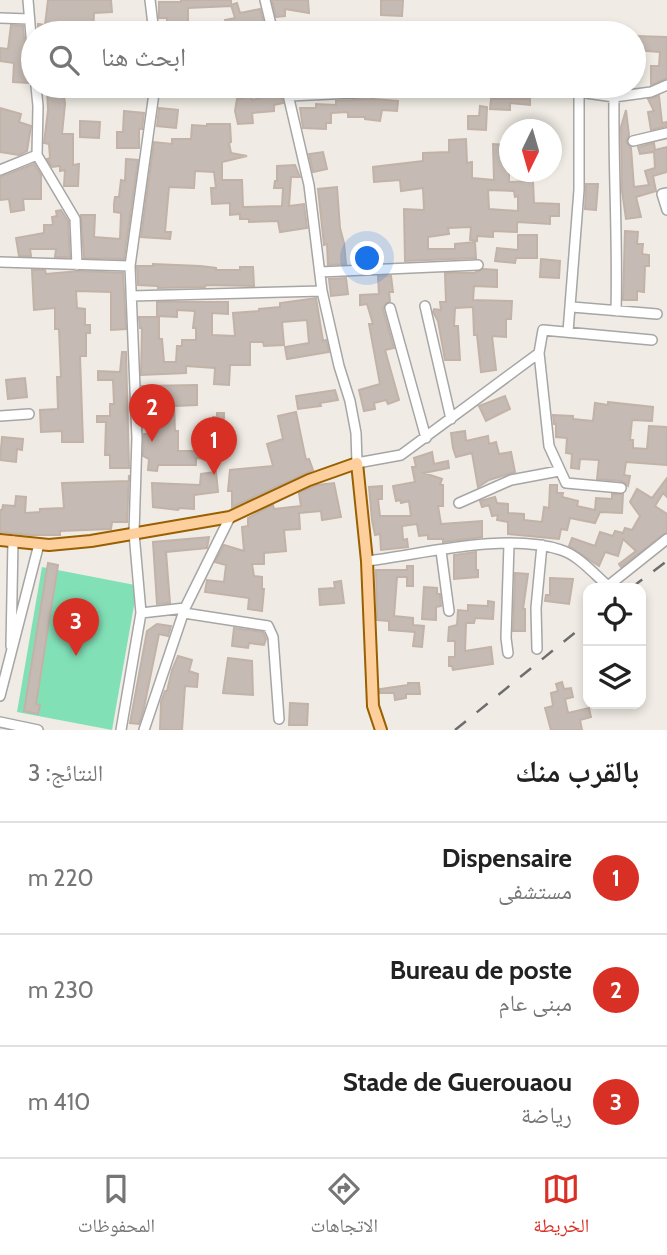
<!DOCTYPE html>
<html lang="ar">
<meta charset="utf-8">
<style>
body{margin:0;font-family:Cabin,"Noto Naskh Arabic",sans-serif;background:#f2f2f2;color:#222;direction:rtl}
.controls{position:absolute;right:21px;bottom:21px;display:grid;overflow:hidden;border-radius:14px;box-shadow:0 4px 10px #0003}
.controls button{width:63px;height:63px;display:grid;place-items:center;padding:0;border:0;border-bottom:2px solid #e0e0e0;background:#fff;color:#222;font:35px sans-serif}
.compass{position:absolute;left:499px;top:119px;width:63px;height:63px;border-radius:50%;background:#fff;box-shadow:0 4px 10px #0003;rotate:185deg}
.you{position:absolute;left:368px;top:259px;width:24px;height:24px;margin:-18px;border:5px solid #fff;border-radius:50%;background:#1a73e8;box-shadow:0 0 0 10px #1a73e833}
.badge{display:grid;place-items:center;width:46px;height:46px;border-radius:50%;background:#d93025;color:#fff;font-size:23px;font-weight:700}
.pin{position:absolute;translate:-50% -58px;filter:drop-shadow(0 2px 4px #0008)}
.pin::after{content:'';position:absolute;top:37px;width:24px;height:21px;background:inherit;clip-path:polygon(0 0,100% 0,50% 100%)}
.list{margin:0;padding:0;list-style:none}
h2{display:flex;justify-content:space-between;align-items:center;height:91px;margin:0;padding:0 28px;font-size:30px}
h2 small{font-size:23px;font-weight:400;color:#767676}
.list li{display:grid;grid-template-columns:46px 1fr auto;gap:21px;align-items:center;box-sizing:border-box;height:112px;padding:0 28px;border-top:2px solid #e0e0e0}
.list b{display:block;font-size:26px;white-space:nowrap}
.list p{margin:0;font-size:23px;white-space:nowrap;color:#767676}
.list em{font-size:23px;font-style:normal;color:#767676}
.icon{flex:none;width:38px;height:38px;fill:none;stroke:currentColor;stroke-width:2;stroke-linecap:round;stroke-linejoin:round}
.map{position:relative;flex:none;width:667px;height:730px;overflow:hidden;direction:ltr}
.search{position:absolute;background:#fff;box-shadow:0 4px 10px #0003;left:21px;right:21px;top:21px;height:77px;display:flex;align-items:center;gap:18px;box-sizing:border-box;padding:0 24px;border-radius:38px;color:#767676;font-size:26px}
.sheet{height:427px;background:#fff}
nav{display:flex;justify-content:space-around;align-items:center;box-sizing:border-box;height:98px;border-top:2px solid #e0e0e0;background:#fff;font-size:19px;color:#767676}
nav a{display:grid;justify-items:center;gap:4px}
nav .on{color:#d93025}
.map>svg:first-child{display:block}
.pitch{fill:#82e0b7}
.building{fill:#c5bbb4;stroke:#c2b2a7;stroke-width:2;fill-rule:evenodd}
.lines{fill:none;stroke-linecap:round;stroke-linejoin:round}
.minor-casing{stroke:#a6a6a6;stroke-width:12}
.major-casing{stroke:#9a6000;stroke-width:14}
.minor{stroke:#fff;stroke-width:9}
.major{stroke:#fdcf9d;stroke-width:10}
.rail{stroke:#6d6d6d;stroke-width:2.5;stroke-dasharray:14 14;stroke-linecap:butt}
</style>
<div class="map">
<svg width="667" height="730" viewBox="0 0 667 730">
<rect width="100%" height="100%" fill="#f0ece5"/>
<path class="pitch" d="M42,567L135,585V600L112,730L17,712Z"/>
<path class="building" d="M48,0H111L112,12L94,13L93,33H53L38,31V24L45,25Z
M181,0H231V6L188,8V23L192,24L191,33H166L167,18H159V2H181Z
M272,0H308L309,13L285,9V16L276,17Z
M381,0H403L402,16L381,15Z
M237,3L240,13L260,9L266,33H212V30L226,27L225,20L235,18L231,5Z
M11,25L23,26L26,61L28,68L33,69L32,80L30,83L13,82L14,63L0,61V48L8,49Z
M635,36L667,37V78L651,85V66H659L660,52L635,50Z
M269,86H279L283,103L274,105V111L252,113L253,123L238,124L235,111L237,99L251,96L252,100L268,96Z
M63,89L65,104L62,134H73V165L79,164L78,186H64L65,170L60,171V166L52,167L47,159L50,158L49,144L44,143L48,110L47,91Z
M659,96L662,123L667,122V126L651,130L648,112L654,111L648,99Z
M373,99L398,101L397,111L382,110L380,121L365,119V117H348V112L331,113V123H326V129L303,128L300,108H316V104L336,105V101Z
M491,99H530V105L510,103V110L490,109Z
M480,106L487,107L486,130L468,129V116H479Z
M0,108L21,114L19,122L31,126L27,151L19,155L0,152Z
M159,108L178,110L176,128L157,126Z
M626,110L629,135L626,142L631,148L634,187L649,185L645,171L655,168L654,152L640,154L638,147L654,143L655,150L667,147V172L653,176L656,191L636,197L641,217L626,219L622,191L621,127Z
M124,111L144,113L142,129H139V148H117V132H123Z
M80,121L100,122L99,138L80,137Z
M207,124H230L231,142L229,143L231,153L247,156L222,162V180H242L243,207L282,206L283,188H274L275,181H277V166L295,165L300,177H291L289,206L304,204L307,228L280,232L278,221L249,222V219H240V214L230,215V203L212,204L211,188H216L214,172L195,171L194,188L169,187L165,232H171L170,239L141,237L154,142L172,144V139H191L192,125L207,126Z
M466,139L467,163L472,162V178L494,180L493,144L509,145V182L533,181L534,203L559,204V216H550V224L517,222V232L493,231V237L477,236V241L470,240L471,227L448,228L449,234L428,237V249H455V244L475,242L476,258L405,261L404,209L424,210L423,188L401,191L400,180L374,182L373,167L423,161V153L449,152V140ZM488,190L514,191L515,197L518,196V211L489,209Z
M323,152L327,169L313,172L309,154Z
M126,159L138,160L124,259L84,258L81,215H95L94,237L120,239L121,213L114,212V204L115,197H119L121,180L125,181Z
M34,164L41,175V199H23L24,210L11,212L9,199L0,200V177Z
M586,184H598L596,210L585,209Z
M337,187L340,228L344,243L346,264L328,265L327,244L324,245L318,189Z
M61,210L68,221L70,257H55L56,249H30L31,256H19L16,238L44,233V225H53L52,217L57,216L56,211Z
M625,231L638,232L637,244H643L642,254L649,255V266H645L644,292L637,291V300H623Z
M518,235H537V258H516L515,263L495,261L497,248L518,250Z
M541,259L560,261L559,278L540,277Z
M153,264L200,266L216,268V270H240V267H253L254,286L206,285L205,287L158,288V286L138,285L137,266H153Z
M483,269L497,270V287L474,286L473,300L512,301L511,319H506V337L492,336L496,370L481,372L477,335H474L473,307L455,308L454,326H458L460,360H445L438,321L433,312L434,309L441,310L440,302H446L445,273H474Z
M32,270H45L46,274L79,271L123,273L126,329L111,330V292L76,291L77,308L85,309V325H90V333H86V356H80L83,442H62V431L41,432L40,410L58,409L57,377H61L59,329H55V308L34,310Z
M378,276H391L393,292H389L390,301L385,304L383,309L394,348L385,350L399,400L388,404L386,400L374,403L375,409L364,411L359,390L380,384L369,324H373L367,304L360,305V295L379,294Z
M346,278L348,294L331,296L329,279Z
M316,298L323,341L326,340L329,352L287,359L285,347L309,343L307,320L282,322L284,345L264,346L263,342H250V365H230L229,385L214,384L215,368L186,366V373L141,375L142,328H140L139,317H159V339H162L164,362H176L177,346H182V340H196V328H193L195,311L177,310V317L157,316V302H228V314L212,313V335L235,336L233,313L259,311V309L280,307V303Z
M122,352H126L129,468H110V455H105L106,422H97V416H110V404H114L113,380H98V371L120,372Z
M25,378L27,397L8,399L6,380Z
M197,385V405L174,406L175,431H178V451H202L203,435L213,436V417H217V413H224L223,460L196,458V465H158L157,471L148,470L149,459L143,456L144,434H148V421H143L142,386Z
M335,390L338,400L320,403L321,406L298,409L296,396Z
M505,396L510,409L486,421L479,406Z
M608,402L653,407L652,421L632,420L630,440H633V448L647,449L649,426L667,427V465L626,462L624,475L630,476L628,486L622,481L597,479L599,460L580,459L579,469L571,468L572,454L566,453L567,438L556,437V424H554L553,415L573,416V419L593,421L595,403L608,405Z
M296,412L306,460L309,459L313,470L232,507V491H228L230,470L273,466L267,444L283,439L278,416Z
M465,431L466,441L488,436L489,444L496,442L499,454L511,452L515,472L489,480L478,487L472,453L456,457L453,448L451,433Z
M2,437L23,439L22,450L17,449L16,462L0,460Z
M432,452L434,464L448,461L449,468L424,473L442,479L440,485H443V506H438L441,524L482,521V537L443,542V539H428V535L419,536L417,524L402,526L403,540L407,539L408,547L381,550L380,534L375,535L372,520L369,487L382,486V499H378L380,516H411L409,501L401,503L400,500L396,501L393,486L415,482L412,467H416L414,458Z
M216,472L218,492L194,495V509L179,508L178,510L153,507L152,483L200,485L201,474Z
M129,475L127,522H112L111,529L60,531V535H31L0,532V510H2L3,505L15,506L16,496L26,497L25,513L40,512V509L64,508L62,483L129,481Z
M667,478V497L663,493L655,506L667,514V532L621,567L619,564L636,551L623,539L618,556L605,552L599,566L569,546L572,538L595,546L600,532L613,536L615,531L623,533L625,528L632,530L640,516L630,502L637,489L652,498Z
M334,483L341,517L322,520L321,511L299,513L300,529L284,530L286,551L264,553V564H252L254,576L262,577V589H264L262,611L248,609L249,598L205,592L207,580L224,582L226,565L215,562L224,545L244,551L242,527L248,526V518L273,505L274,509L301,506L299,493L317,485Z
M550,485H557V493H563L562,497L578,501L577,506L595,510L596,498L612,499V494H623L622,513L600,512L595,523L570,518L567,530L561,529L559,539L508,534V522L497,520L498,515L492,516L489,505L482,507L480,501L495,497L497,503L508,504V513L524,514V520L542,522L544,507L549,508Z
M209,537L207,548L166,552L170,603L157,604L153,542Z
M476,552V570H478V577L454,579V555Z
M48,563L58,565L36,704L40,705L38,714L24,711Z
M407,566H413V586H407V577H397L394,616L413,618V625L424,626L422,647L413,646L415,632L389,630V621L377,620L376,570H407Z
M515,573L528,574L523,609H525V631H513Z
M550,578L573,579L569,604L545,601L546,595H550Z
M341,581L344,603L320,605L319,589L335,588L334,582Z
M424,587L437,588V594H440L441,606L436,607V620L422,619Z
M488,601L494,602L493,619L475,618L474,623H466L465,651L491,647L493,664L453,670L452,666H449V657H455V641H448L449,627L457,625L458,610L468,611V605L488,606Z
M157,624L171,626L168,636L159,634L144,708L139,724L130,723L147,631Z
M234,628L263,632L266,639L264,645L249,643L248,648L232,646Z
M178,656L192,660L189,671L198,674L197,687L185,686L182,730H160L161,702L165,691H167L172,670Z
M228,658L252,661L253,695L223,693Z
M562,682L564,689L571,688L573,697L565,699L568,713L589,708L591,717L580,720L582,730H551L545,708L553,706L551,693L558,691L556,684Z
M408,683H419L420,694H406V698L395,700L394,693H380V689L408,685Z
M290,703L308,704L307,725H289Z"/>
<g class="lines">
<defs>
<path id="minor" d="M28,0L33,60
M150,0L154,33
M265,0L273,33
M0,18L29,19
M36,86L38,106L37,155L75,219L77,265
M286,86L309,185L322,291L339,366L350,401L356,433L357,463L401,455L539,353
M289,96L397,91L579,92L614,97L651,92L667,85
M614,97C613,168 618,239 616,311
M633,141L667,133
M0,170L37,155
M667,193L662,194L667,210
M0,262L130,266
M320,272L478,265
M131,296L322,291
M425,306L451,419
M572,307L657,314
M390,308L426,438
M568,332L579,190V92
M0,416L29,414
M621,488L566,483L549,446L539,353L543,330L652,340
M459,503L511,480L559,471
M441,551L449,611
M367,561C424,554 506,532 561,550C578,555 594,574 608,586L667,539
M141,613L185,608
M184,613L268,626L273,637L279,719
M11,646L13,541
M537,649L536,608L542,545
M508,653L506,638L509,544
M0,696L39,544
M0,722L38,730
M121,730L141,613L134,533L137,438L130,266L155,86
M144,730L185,608L230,517"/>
<path id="major" d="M0,540L49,545L91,541L230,517L309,480L357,463L367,561L373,706L381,730"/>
</defs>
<use href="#minor" class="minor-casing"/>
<use href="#major" class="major-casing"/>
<use href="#minor" class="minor"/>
<use href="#major" class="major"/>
<path class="rail" d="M631,588L667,561
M455,730L588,622"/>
</g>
</svg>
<div class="controls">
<button><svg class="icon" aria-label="locate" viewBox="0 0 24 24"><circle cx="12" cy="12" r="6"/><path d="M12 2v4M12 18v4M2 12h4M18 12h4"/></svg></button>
<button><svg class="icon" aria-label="layers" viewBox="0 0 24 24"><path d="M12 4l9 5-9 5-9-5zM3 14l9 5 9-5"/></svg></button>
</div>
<svg class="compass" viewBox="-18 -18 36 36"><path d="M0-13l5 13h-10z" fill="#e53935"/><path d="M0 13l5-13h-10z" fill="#767676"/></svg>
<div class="you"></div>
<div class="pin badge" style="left:214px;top:475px">1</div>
<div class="pin badge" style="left:152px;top:442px">2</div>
<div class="pin badge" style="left:76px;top:656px">3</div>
<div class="search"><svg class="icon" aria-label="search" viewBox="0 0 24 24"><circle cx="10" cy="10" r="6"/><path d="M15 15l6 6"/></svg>ابحث هنا</div>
</div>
<section class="sheet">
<h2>بالقرب منك<small>النتائج: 3</small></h2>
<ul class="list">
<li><span class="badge">1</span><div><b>Dispensaire</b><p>مستشفى</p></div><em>220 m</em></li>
<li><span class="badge">2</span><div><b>Bureau de poste</b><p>مبنى عام</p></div><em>230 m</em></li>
<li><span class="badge">3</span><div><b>Stade de Guerouaou</b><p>رياضة</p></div><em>410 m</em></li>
</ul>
</section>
<nav>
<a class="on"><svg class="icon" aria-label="map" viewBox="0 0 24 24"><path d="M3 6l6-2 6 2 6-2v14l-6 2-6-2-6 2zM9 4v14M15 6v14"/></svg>الخريطة</a>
<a><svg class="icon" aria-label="directions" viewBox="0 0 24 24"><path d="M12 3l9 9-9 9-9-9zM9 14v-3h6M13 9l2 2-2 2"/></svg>الاتجاهات</a>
<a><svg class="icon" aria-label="saved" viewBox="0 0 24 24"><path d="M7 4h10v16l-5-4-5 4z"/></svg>المحفوظات</a>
</nav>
